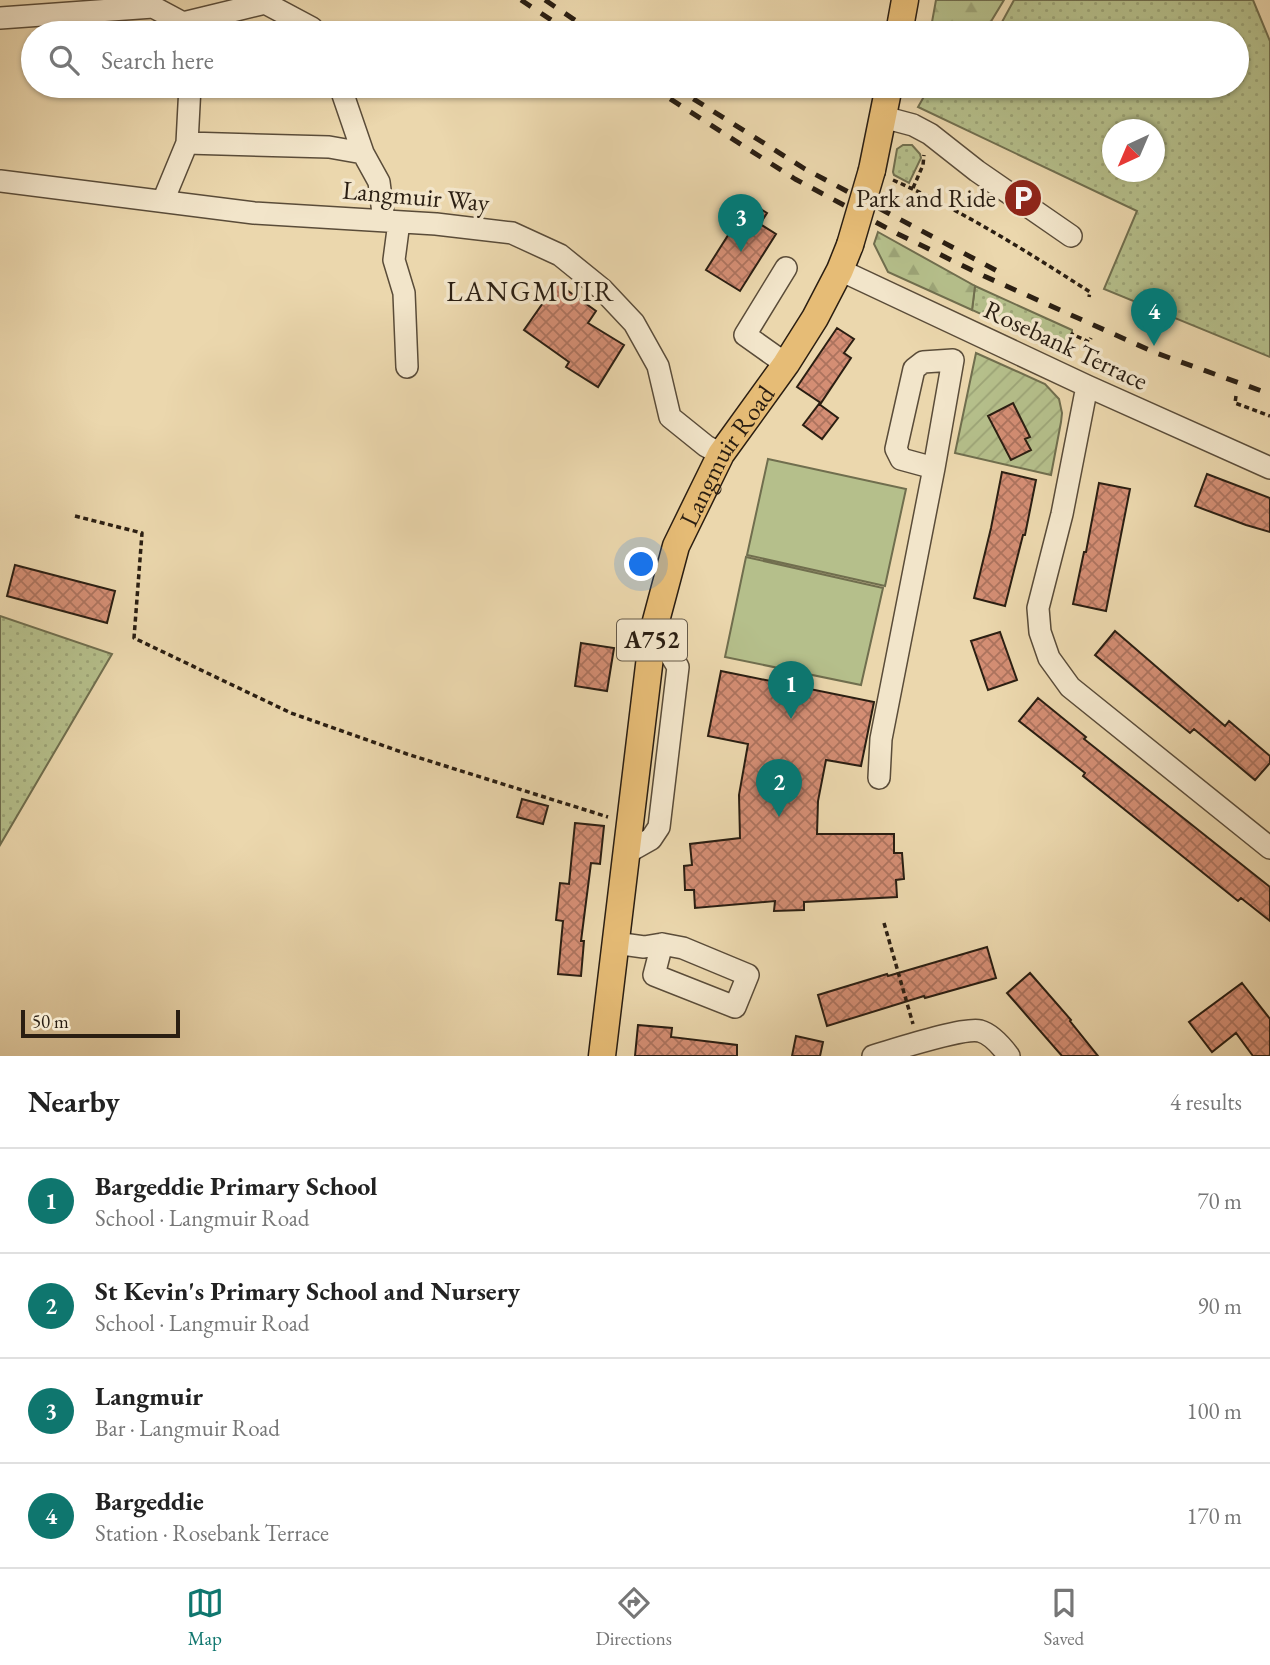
<!DOCTYPE html>
<meta charset="utf-8">
<style>
body{margin:0;font-family:"EB Garamond",serif;background:#f2f2f2;color:#222}
.compass{position:absolute;left:1102px;top:119px;width:63px;height:63px;border-radius:50%;background:#fff;box-shadow:0 2px 5px #0004;rotate:224deg}
.scale{position:absolute;left:21px;bottom:18px;width:159px;box-sizing:border-box;padding-left:7px;border:4px solid #2a1e12;border-top:0;font-size:19px;line-height:24px;white-space:nowrap;color:#2a1e12;-webkit-text-stroke:5px #f2e5ca;paint-order:stroke}
.you{position:absolute;left:642px;top:565px;width:24px;height:24px;margin:-18px;border:5px solid #fff;border-radius:50%;background:#1a73e8;box-shadow:0 0 0 10px #1a73e833}
.badge{display:grid;place-items:center;width:46px;height:46px;border-radius:50%;background:#0f766e;color:#fff;font-size:23px;font-weight:700}
.pin{position:absolute;translate:-50% -58px;filter:drop-shadow(0 2px 4px #0008)}
.pin::after{content:'';position:absolute;top:37px;width:24px;height:21px;background:inherit;clip-path:polygon(0 0,100% 0,50% 100%)}
.list{margin:0;padding:0;list-style:none}
h2{display:flex;justify-content:space-between;align-items:center;height:91px;margin:0;padding:0 28px;font-size:30px}
h2 small{font-size:23px;font-weight:400;color:#767676}
.list li{display:grid;grid-template-columns:46px 1fr auto;gap:21px;align-items:center;box-sizing:border-box;height:105px;padding:0 28px;border-top:2px solid #e0e0e0}
.list b{display:block;font-size:26px;white-space:nowrap}
.list p{margin:0;font-size:23px;white-space:nowrap;color:#767676}
.list em{font-size:23px;font-style:normal;color:#767676}
.icon{flex:none;width:38px;height:38px;fill:none;stroke:currentColor;stroke-width:2;stroke-linecap:round;stroke-linejoin:round}
.map{position:relative;flex:none;width:1270px;height:1056px;overflow:hidden}
.search{position:absolute;background:#fff;box-shadow:0 2px 5px #0004;left:21px;right:21px;top:21px;height:77px;display:flex;align-items:center;gap:18px;box-sizing:border-box;padding:0 24px;border-radius:38px;color:#767676;font-size:26px}
.sheet{height:511px;background:#fff}
nav{display:flex;justify-content:space-around;align-items:center;box-sizing:border-box;height:98px;border-top:2px solid #e0e0e0;background:#fff;font-size:19px;color:#767676}
nav a{display:grid;justify-items:center;gap:4px}
nav .on{color:#0f766e}
.map>svg:first-child{display:block}
.grass{fill:url(#grass-dots);stroke:#706e4e;stroke-width:2;fill-rule:evenodd}
.forest{fill:url(#forest-firs);stroke:#706e4e;stroke-width:2}
.garden{fill:url(#garden-furrows);stroke:#706e4e;stroke-width:2}
.pitch{fill:#b5bf8b;stroke:#706e4e;stroke-width:2}
.building{fill:url(#building-cross-hatch);stroke:#2a1e12;stroke-width:2}
.lines{fill:none;stroke-linecap:round;stroke-linejoin:round}
.minor-casing{stroke:#5a4c39;stroke-width:24}
.major-casing{stroke:#2a1e12;stroke-width:29}
.path{stroke:#2a1e12;stroke-width:3.5;stroke-dasharray:5 3.5;stroke-linecap:butt}
.minor{stroke:#f2e5ca;stroke-width:21}
.major{stroke:#e6bc76;stroke-width:26}
.rail{stroke:#2a1e12;stroke-width:5;stroke-dasharray:12 12;stroke-linecap:butt}
.major-bridge-casing{stroke:#2a1e12;stroke-width:29;stroke-linecap:butt}
.major-bridge{stroke:#e6bc76;stroke-width:26}
.labels{text-anchor:middle;stroke-width:7;stroke-linejoin:round;paint-order:stroke}
.shield{fill:#f2e5ca;stroke:#665a49;stroke-width:2}
.shield-label{font-size:24px;font-weight:bold;fill:#2a1e12}
.street-label{font-size:26px;fill:#2a1e12;stroke:#f2e5ca}
.poi-label{font-size:26px;fill:#2a1e12;stroke:#f2e5ca;text-anchor:end}
.neighbourhood-label{font-size:28px;letter-spacing:2px;fill:#2a1e12;stroke:#f2e5ca}
</style>
<div class="map">
<svg width="1270" height="1056" viewBox="0 0 1270 1056">
<defs>
<pattern id="grass-dots" width="8" height="8" patternUnits="userSpaceOnUse" patternTransform="scale(1.75)"><rect width="8" height="8" fill="#b5bf8b"/><path d="M2 2h.1M6 6h.1" fill="none" stroke="#9ca477" stroke-width="1.8" stroke-linecap="round"/></pattern>
<pattern id="forest-firs" width="22" height="20" patternUnits="userSpaceOnUse" patternTransform="scale(1.75)"><rect width="22" height="20" fill="#b5bf8b"/><path d="M5 1l3.5 6h-7zM16 11l3.5 6h-7z" fill="#9ca477"/></pattern>
<pattern id="garden-furrows" width="10" height="10" patternUnits="userSpaceOnUse" patternTransform="scale(1.75)"><rect width="10" height="10" fill="#b5bf8b"/><path d="M-1 1l2-2M0 10L10 0M9 11l2-2" fill="none" stroke="#9ca477"/></pattern>
<pattern id="building-cross-hatch" width="8" height="8" patternUnits="userSpaceOnUse" patternTransform="scale(1.75)"><rect width="8" height="8" fill="#d48e74"/><path d="M0 0l8 8M0 8l8-8" fill="none" stroke="#ac735e"/></pattern>
</defs>
<rect width="100%" height="100%" fill="#ebd7ad"/>
<filter id="stains"><feTurbulence type="fractalNoise" baseFrequency=".00286" numOctaves="4"/><feColorMatrix values="0 0 0 0 .2 0 0 0 0 .09 0 0 0 0 .02 0 0 0 .5 -.17"/></filter>
<radialGradient id="worn" r=".72"><stop offset=".6" stop-color="#630" stop-opacity="0"/><stop offset="1" stop-color="#630" stop-opacity=".3"/></radialGradient>
<path class="grass" d="M1014,0H1253L1270,41V357L1104,289L1137,211L918,107L930,86H1237V33H996ZM1112,130H1154V172H1112Z
M903,145H912L920,154L921,158L909,183L894,175L893,172L897,149Z
M975,286L1072,330V334L1065,352L972,310Z
M0,616L112,654L0,845Z"/>
<path class="forest" d="M936,0H1004L984,33H930Z
M878,232L975,286L972,310L888,272L874,244Z"/>
<path class="garden" d="M976,353L1045,384L1059,399L1062,413L1061,422L1051,475L955,453Z"/>
<path class="pitch" d="M768,459L906,489L885,586L747,555Z
M746,557L883,588L861,685L725,657Z"/>
<path class="building" d="M749,202L767,213L760,224L776,234L740,291L706,270Z
M557,283L596,311L588,323L624,345L598,387L566,367L569,362L524,330Z
M837,328L854,339L844,353L851,358L821,403L797,387Z
M1013,403L1030,437L1025,439L1031,450L1011,460L988,416Z
M819,404L838,418L822,439L803,425Z
M1002,472L1036,480L1025,535H1023L1005,606L974,598L991,528Z
M1207,474L1270,498V532L1246,525L1195,506Z
M1099,483L1130,489L1106,611L1073,604L1084,552H1086Z
M15,565L115,591L107,623L7,596Z
M1115,631L1225,726L1229,721L1270,756V763L1255,780L1194,729L1190,733L1095,655Z
M1000,632L1017,680L988,690L971,641Z
M581,643L614,648L607,691L575,686Z
M721,671L874,702L861,766L826,760L818,801L817,834H894V853H902L904,879L896,880L897,897L804,902V910L774,911L775,901L695,908L694,890H685L684,866L692,865L690,844L740,838L739,795L748,744L708,736Z
M1038,698L1086,737L1084,739L1270,887V921L1241,898L1238,901L1083,776L1085,773L1019,721Z
M522,799L548,806L543,824L517,817Z
M575,823L604,826L600,864L591,863L581,941H584L581,976L558,974L563,921L556,920L560,883L569,884Z
M987,947L996,978L925,998L924,996L827,1026L818,995L887,974L888,976Z
M1030,973L1071,1020L1070,1021L1098,1056H1062L1007,993Z
M1242,983L1270,1019V1056H1253L1236,1033L1212,1052L1189,1022Z
M638,1025L672,1028L671,1037L737,1045V1056H635Z
M796,1036L823,1042L820,1056H792Z"/>
<g class="lines">
<defs>
<path id="minor" d="M0,18L153,7L183,23L187,33
M183,23L265,3L312,28L315,33
M340,86L363,153
M883,117L913,125L930,134L977,171L1071,236
M187,143L190,86
M0,181L254,213L436,224L512,233L560,255L602,289L634,323L658,366L670,417L706,446L721,454
M163,201L187,143L329,147L363,153L379,182L384,221
M399,222L394,260L404,293L407,367
M840,270L1087,386L1270,468
M786,364L745,335L786,268
M1087,386L1062,514L1038,608L1040,632L1049,658L1070,687L1270,848
M879,778L881,739L934,468L953,360L923,362L914,369L896,449L901,459L934,468
M628,852L651,839L659,827L678,667L669,652L653,632
M615,943L644,947L662,944L683,948L748,975L735,1007L654,975L662,944
M873,1056C894,1050 963,1027 980,1031C991,1034 1003,1048 1009,1056"/>
<g id="major">
<path d="M899,33L905,0"/>
<path d="M872,170L889,86"/>
<path id="s1" d="M602,1056L653,632L676,546L721,454L786,364L815,318L840,270L850,245"/>
</g>
</defs>
<use href="#minor" class="minor-casing"/>
<use href="#major" class="major-casing"/>
<path class="path" d="M893,180C963,211 1026,251 1090,292L1089,297
M913,188L923,165L924,155
M1065,353L1072,334L1089,342L1091,338
M1236,396L1235,403L1270,416
M75,516L142,533L134,638L291,713L407,754L608,817
M884,923L913,1024"/>
<use href="#minor" class="minor"/>
<use href="#major" class="major"/>
<path class="rail" d="M521,0L571,33
M545,0L594,33
M650,86L795,179L898,234L984,276L1156,353L1270,394
M673,86L805,169L1001,273"/>
<defs>
<path id="major-bridge" d="M850,245L872,170"/>
</defs>
<use href="#major-bridge" class="major-bridge-casing"/>
<use href="#major-bridge" class="major-bridge"/>
</g>
<defs>
<symbol id="parking-disc" viewBox="-11 -11 22 22"><circle r="9.5" fill="#8f2418" stroke="#f2e5ca"/><path d="M-3.5-5.5H1a3.5 3.5 0 0 1 0 7H-1V5.5H-3.5ZM-1-3.4V-.6H.8a1.4 1.4 0 0 0 0-2.8Z" fill="#fff"/></symbol>
</defs>
<g fill-rule="evenodd">
<use href="#parking-disc" x="1001" y="176" width="44" height="44"/>
</g>
<g class="labels">
<rect class="shield" x="617" y="619.5" width="70" height="41" rx="5"/>
<g class="shield-label">
<text x="652" y="648">A752</text>
</g>
<g class="street-label">
<text transform="translate(416 196) rotate(5)" y="9">Langmuir Way</text>
<text transform="translate(1066 345) rotate(25)" y="9">Rosebank Terrace</text>
<text dy="9" stroke="none"><textPath href="#s1" startOffset="620">Langmuir Road</textPath></text>
</g>
<g class="poi-label">
<text x="996" y="207">Park and Ride</text>
</g>
<g class="neighbourhood-label">
<text x="531" y="301">LANGMUIR</text>
</g>
</g>
<rect width="100%" height="100%" filter="url(#stains)"/>
<rect width="100%" height="100%" fill="url(#worn)"/>
</svg>
<svg class="compass" viewBox="-18 -18 36 36"><path d="M0-13l5 13h-10z" fill="#e53935"/><path d="M0 13l5-13h-10z" fill="#767676"/></svg>
<div class="scale">50 m</div>
<div class="you"></div>
<div class="pin badge" style="left:791px;top:719px">1</div>
<div class="pin badge" style="left:779px;top:817px">2</div>
<div class="pin badge" style="left:741px;top:252px">3</div>
<div class="pin badge" style="left:1154px;top:346px">4</div>
<div class="search"><svg class="icon" aria-label="search" viewBox="0 0 24 24"><circle cx="10" cy="10" r="6"/><path d="M15 15l6 6"/></svg>Search here</div>
</div>
<section class="sheet">
<h2>Nearby<small>4 results</small></h2>
<ul class="list">
<li><span class="badge">1</span><div><b>Bargeddie Primary School</b><p>School · Langmuir Road</p></div><em>70 m</em></li>
<li><span class="badge">2</span><div><b>St Kevin's Primary School and Nursery</b><p>School · Langmuir Road</p></div><em>90 m</em></li>
<li><span class="badge">3</span><div><b>Langmuir</b><p>Bar · Langmuir Road</p></div><em>100 m</em></li>
<li><span class="badge">4</span><div><b>Bargeddie</b><p>Station · Rosebank Terrace</p></div><em>170 m</em></li>
</ul>
</section>
<nav>
<a class="on"><svg class="icon" aria-label="map" viewBox="0 0 24 24"><path d="M3 6l6-2 6 2 6-2v14l-6 2-6-2-6 2zM9 4v14M15 6v14"/></svg>Map</a>
<a><svg class="icon" aria-label="directions" viewBox="0 0 24 24"><path d="M12 3l9 9-9 9-9-9zM9 14v-3h6M13 9l2 2-2 2"/></svg>Directions</a>
<a><svg class="icon" aria-label="saved" viewBox="0 0 24 24"><path d="M7 4h10v16l-5-4-5 4z"/></svg>Saved</a>
</nav>
